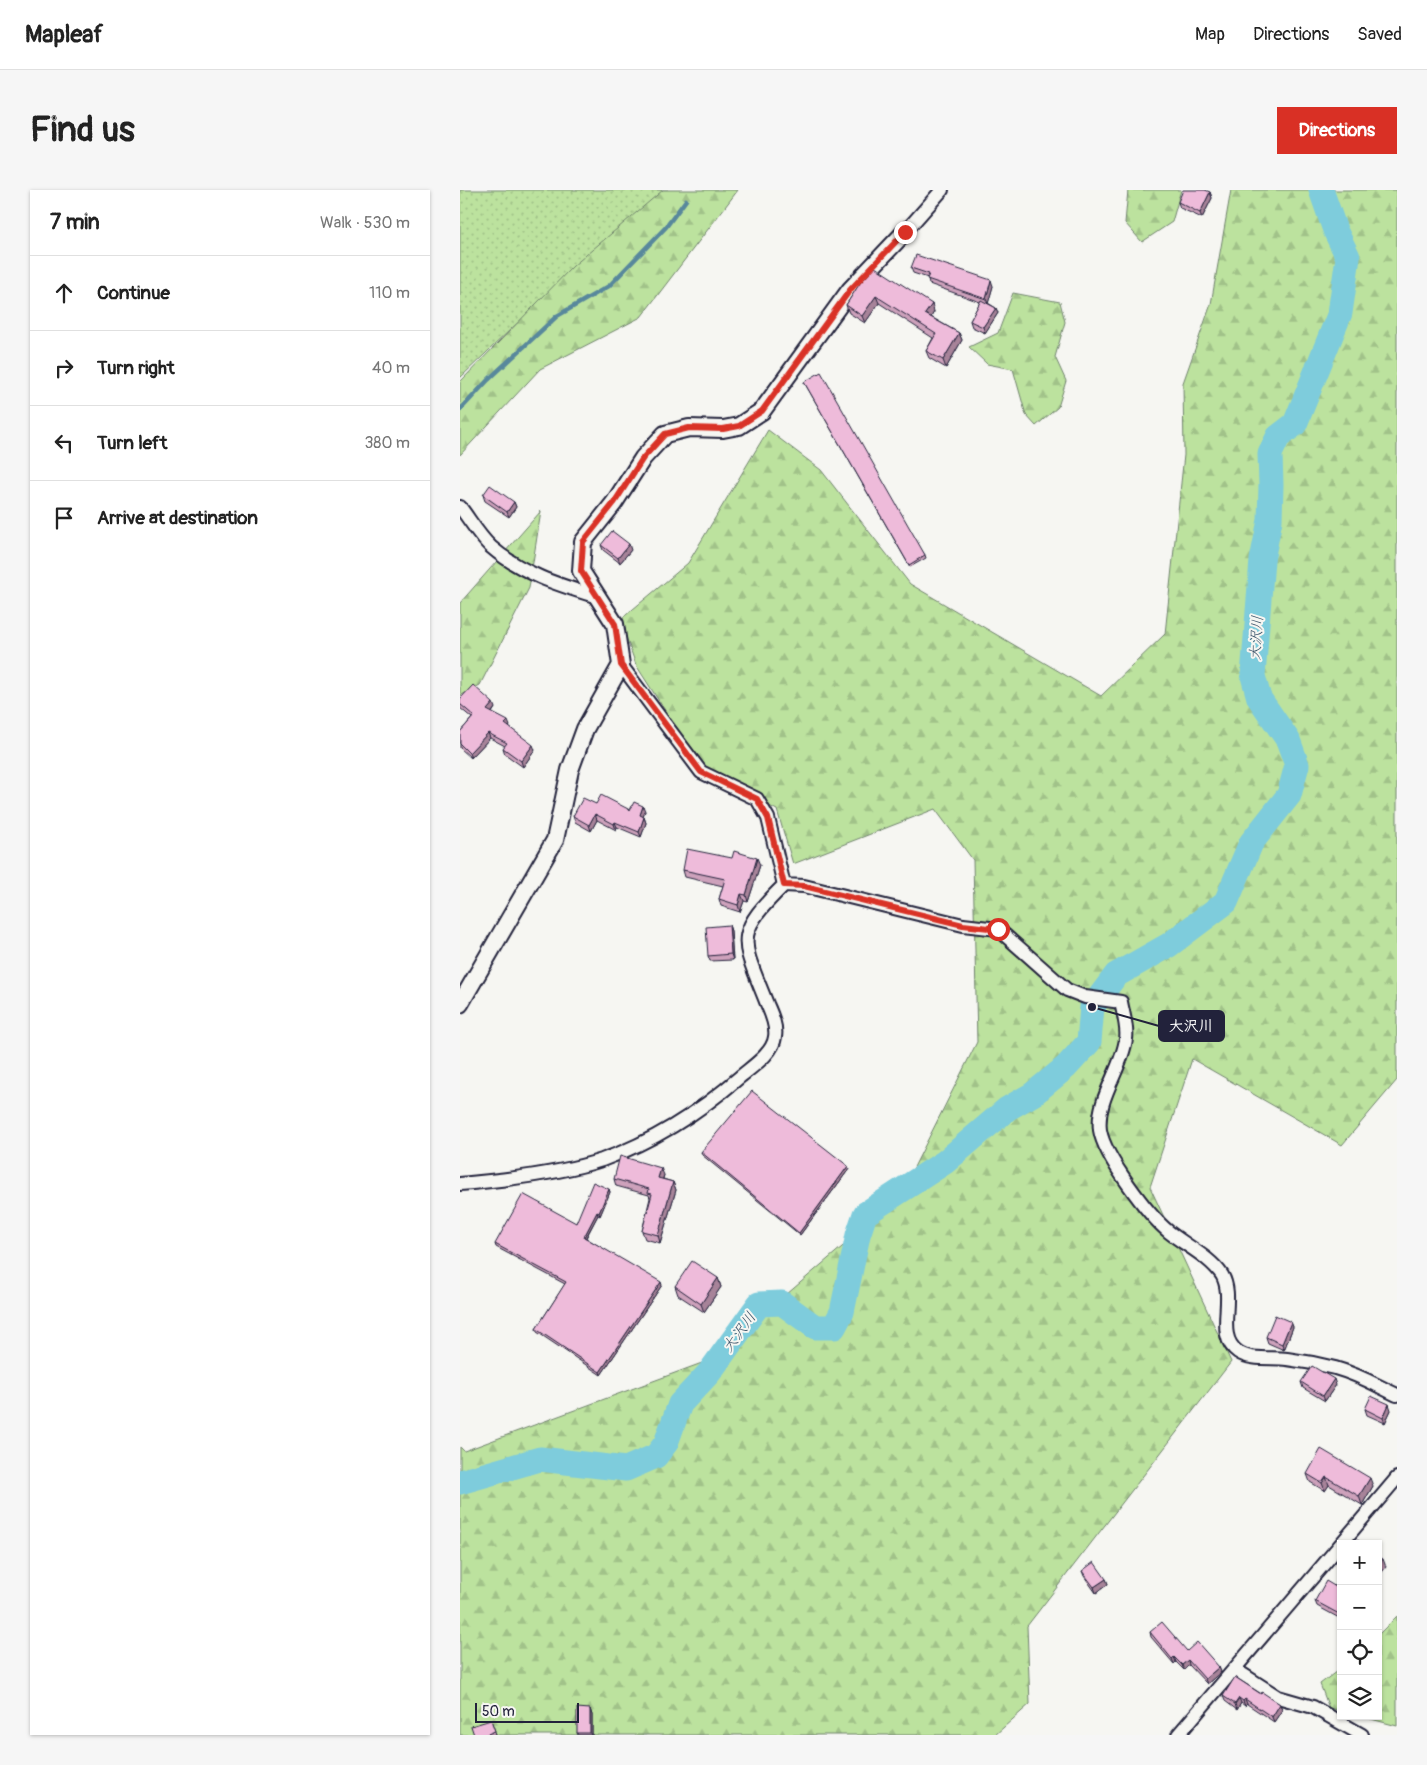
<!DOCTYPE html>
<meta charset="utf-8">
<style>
body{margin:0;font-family:Pangolin,"Klee One",sans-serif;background:#f6f6f6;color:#222}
.controls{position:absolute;right:15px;bottom:15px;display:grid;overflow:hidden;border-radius:0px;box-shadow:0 1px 4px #0004}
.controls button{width:45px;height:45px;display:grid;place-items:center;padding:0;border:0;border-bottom:1px solid #e0e0e0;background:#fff;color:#222;font:25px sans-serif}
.scale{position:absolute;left:15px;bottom:12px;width:104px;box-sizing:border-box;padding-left:5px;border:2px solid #22223b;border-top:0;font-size:14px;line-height:18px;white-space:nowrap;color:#22223b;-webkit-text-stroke:4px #f6f6f2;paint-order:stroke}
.stop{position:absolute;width:15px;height:15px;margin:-11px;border:4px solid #d93025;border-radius:50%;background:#fff}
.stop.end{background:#d93025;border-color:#fff;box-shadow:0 1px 5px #0008}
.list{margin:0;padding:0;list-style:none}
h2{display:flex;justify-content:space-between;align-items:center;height:65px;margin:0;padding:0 20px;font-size:21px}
h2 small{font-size:16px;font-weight:400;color:#767676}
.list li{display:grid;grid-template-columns:32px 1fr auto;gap:15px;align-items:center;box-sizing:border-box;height:75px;padding:0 20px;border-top:1px solid #e0e0e0}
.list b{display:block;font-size:19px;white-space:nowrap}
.list em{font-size:16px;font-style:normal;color:#767676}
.icon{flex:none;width:28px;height:28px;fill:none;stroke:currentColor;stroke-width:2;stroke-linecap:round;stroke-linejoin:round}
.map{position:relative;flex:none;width:937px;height:1545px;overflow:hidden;border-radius:0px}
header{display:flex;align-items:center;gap:30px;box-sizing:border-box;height:70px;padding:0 25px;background:#fff;border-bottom:1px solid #e0e0e0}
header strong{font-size:24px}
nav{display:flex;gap:28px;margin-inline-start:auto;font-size:18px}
.intro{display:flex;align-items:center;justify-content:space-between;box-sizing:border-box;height:120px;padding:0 30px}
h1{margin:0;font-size:35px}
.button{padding:12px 22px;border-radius:0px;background:#d93025;color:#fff;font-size:18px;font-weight:700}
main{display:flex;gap:30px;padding:0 30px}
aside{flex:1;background:#fff;border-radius:0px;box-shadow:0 1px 4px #0004}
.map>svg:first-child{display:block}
.grass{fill:url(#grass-dots);stroke:#6f826c}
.forest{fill:url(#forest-firs);stroke:#6f826c}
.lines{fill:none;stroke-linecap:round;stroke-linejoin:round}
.stream{stroke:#59889c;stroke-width:4.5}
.river{stroke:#7eccdc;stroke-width:25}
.minor-casing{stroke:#22223b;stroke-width:16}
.tertiary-casing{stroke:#22223b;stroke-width:20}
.minor{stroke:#f6f6f2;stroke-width:12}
.tertiary{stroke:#f6f6f2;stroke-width:16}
.wall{fill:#cda1bb;stroke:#22223b}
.shaded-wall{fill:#a78399;stroke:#22223b}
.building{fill:#eebbda;stroke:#22223b}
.route{stroke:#d93025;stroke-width:6}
.labels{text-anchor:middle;stroke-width:4;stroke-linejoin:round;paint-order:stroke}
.water-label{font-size:15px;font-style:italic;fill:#3e556b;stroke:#f6f6f2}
.leader{fill:none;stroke:#22223b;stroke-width:2}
.callout-dot{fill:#22223b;stroke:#f6f6f2;stroke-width:2}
.callout{fill:#22223b;stroke:#22223b;stroke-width:2}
.callout-label{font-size:15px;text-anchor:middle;font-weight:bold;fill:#fff}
</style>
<header>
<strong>Mapleaf</strong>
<nav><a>Map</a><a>Directions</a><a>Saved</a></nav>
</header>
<div class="intro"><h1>Find us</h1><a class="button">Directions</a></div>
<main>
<aside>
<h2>7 min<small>Walk · 530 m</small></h2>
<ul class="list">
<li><svg class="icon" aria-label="ahead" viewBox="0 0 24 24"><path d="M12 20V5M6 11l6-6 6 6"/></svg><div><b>Continue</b></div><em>110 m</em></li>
<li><svg class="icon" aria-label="right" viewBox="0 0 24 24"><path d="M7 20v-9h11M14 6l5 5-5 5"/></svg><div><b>Turn right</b></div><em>40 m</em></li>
<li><svg class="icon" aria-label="left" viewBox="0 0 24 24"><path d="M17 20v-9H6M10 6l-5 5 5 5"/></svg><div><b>Turn left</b></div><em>380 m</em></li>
<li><svg class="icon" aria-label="arrive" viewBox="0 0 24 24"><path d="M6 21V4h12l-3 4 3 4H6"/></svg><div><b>Arrive at destination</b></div></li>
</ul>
</aside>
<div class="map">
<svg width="937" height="1545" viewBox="0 0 937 1545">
<defs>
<pattern id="grass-dots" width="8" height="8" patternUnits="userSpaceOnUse" patternTransform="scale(1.25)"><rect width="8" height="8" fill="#bce29e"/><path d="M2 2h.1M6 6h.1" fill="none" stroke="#a1c289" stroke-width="1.8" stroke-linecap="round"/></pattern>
<pattern id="forest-firs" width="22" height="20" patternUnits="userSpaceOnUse" patternTransform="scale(1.25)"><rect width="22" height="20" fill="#bce29e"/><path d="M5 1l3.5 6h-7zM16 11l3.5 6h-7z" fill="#a1c289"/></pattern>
</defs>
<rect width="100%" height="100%" fill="#f6f6f2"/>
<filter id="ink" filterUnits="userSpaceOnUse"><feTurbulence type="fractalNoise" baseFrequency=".02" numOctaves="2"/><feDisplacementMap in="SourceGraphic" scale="10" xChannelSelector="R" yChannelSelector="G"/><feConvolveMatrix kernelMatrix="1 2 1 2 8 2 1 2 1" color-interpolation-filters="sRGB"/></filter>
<g filter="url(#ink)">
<path class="grass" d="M0,0H208L51,139L0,188Z"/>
<path class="forest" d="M203,0H278L181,127L80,179L0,265V192L113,76Z
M668,0H721L712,32L682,52L665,33Z
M771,0H937V890L882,955L732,869L690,997L771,1172L567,1436L570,1514L535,1545H0V1257L4,1261L250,1170L438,1009L517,852L513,670L475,619L333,674L317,620L245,583L176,475L160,430L228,373L308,240L361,280L450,394L641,506L705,444L724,265L723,193L751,114Z
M553,103L600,112L605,132L595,167L606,191L598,217L576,236L566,225L553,179L527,174L509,157L538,143Z
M81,321L69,398L20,495L0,506V413Z
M937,1426V1536L900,1526H918V1445Z
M881,1478V1521L869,1518L860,1494Z"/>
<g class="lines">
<path class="stream" d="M0,220L28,190L97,126L149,96L206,37L226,10"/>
<path class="river" d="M0,1292L80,1269L166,1279L196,1266L206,1253L220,1214L249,1183L299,1114L322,1113L355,1137H374L382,1122L398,1045L405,1024L485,972L547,919L573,904L606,877L629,852L632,817L656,785L709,755L766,712L791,653L829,605L837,575L828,550L799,508L793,486L802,370L810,330L811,295L810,264L818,247L835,234L880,123L888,67L875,40L861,0"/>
<defs>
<path id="minor" d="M445,42L482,0
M0,317C10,330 19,346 31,357C62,384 99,395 138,407
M161,475L241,582L297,609L308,628L324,695
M0,994C45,990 99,984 142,970C192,952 241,921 281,886C293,876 313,863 315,847C317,836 311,823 307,814C282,750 272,746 324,695L344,696L503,735L538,739L607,800L625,807L661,812C663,823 668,838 666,849C662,879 636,909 640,940C644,966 688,1025 709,1042C725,1055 750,1067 762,1085C776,1109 754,1145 778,1162C791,1171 812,1167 827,1169C843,1171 859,1174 875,1178C900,1185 914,1194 937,1205
M881,1354L937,1288
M776,1480L818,1507L853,1517L902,1545
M718,1545L881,1354"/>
<path id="tertiary" d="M0,814L95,650L110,580L125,539L161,475L155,434L121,381L123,352L154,313L183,268L205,244L229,238L263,239L279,236L302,221L390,100L445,42"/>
</defs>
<use href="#minor" class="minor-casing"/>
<use href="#tertiary" class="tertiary-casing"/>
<use href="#minor" class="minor"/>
<use href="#tertiary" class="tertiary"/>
</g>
<path class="wall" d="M750,2L752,8L742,28L720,18L718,12Z
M451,78L533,96L528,113L536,118L538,123L525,143L512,137L510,131L520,112L469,94L468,88L453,83Z
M400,93L472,114L474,122L471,127L499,143L502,150L486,178L469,168L466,161L473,148L419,113L405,133L389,123L386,115Z
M344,192L465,365L466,368L450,377Z
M23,305L54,312L56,317L49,327L25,311Z
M141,355L171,360L160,373L143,360Z
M0,509L35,518L32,523L50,536L49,537L75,560L63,577L45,564L43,558L45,556L30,548L11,568L0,558V542L12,528L0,518Z
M136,614L170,620L185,621L183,627H184L186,633L181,647L157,637L156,640L137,630L131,641L115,632L113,626Z
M300,675L288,712L284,711L280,722L261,716L259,709L263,696L225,687L223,680Z
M269,735L271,741L273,770L250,771L248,766Z
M241,962L389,979L340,1045L242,965Z
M204,985L203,989L213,992L216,1000L200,1053L185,1049L182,1041L190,1008L189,1005L156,996L154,989Z
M149,999L150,1002L140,1026L138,1025L126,1048L202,1095L141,1185L77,1142L76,1139L105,1094L36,1057L35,1054L116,1033Z
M258,1088L261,1097L244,1122L218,1105L215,1096Z
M831,1132L833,1137L824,1160L808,1153L806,1147Z
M841,1192L876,1195L865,1211L843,1198Z
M905,1219L931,1220L925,1233L907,1225Z
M847,1284L913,1296L902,1315L869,1295L865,1301L850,1292Z
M881,1361V1376L880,1375L877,1367Z
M622,1381L646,1389L648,1394L636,1403L624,1386Z
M881,1400V1429L857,1416L855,1411Z
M690,1442L759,1477L761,1482L747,1494L729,1475L724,1480L716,1472L714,1474L691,1447Z
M801,1504L820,1514L822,1520L814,1532L787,1514L785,1516L781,1513L777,1520L765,1511L763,1506Z
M130,1519L132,1525V1545H118L117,1543Z
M31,1530L36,1544L34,1545H14Z"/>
<path class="shaded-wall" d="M750,2L752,8L742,28L740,23Z
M531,90L533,96L528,114L526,109Z
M416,106L419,113L405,133L402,126Z
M472,114L474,122L468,132L465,124Z
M536,118L538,123L525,143L523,137Z
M499,143L502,150L486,178L483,170Z
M54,312L56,317L49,327L47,322Z
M169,354L171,360L160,373L158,368Z
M33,513L35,518L29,526L27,520Z
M48,531L50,536L47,540L45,534Z
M28,543L30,548L11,568L9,563Z
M73,555L75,560L63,577L61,571Z
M183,616L185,621L182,631L180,625Z
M135,624L137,630L131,641L129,635Z
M184,627L186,633L181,647L179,642Z
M155,632L157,637L156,640L154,634Z
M297,668L300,675L288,712L286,705Z
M281,704L284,711L280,722L278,715Z
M269,735L271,741L273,770L271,764Z
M388,976L389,979L340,1045L339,1043Z
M201,978L204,985L201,995L198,988Z
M213,992L216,1000L200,1053L198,1045Z
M149,999L150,1002L140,1026L139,1023Z
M137,1022L138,1025L125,1049L124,1047Z
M258,1088L261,1097L244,1122L241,1114Z
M201,1092L202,1095L141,1185L140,1182Z
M831,1132L833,1137L824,1160L822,1154Z
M874,1189L876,1195L865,1211L863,1206Z
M929,1214L931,1220L925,1233L923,1228Z
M866,1287L869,1295L865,1301L862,1293Z
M910,1288L913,1296L902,1315L899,1306Z
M923,1369L926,1377L918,1387V1375Z
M646,1389L648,1394L636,1403L634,1397Z
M714,1467L716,1472L714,1474L712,1469Z
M728,1470L729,1475L724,1480L722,1475Z
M759,1477L761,1482L747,1494L745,1489Z
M779,1508L781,1513L777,1520L775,1514Z
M785,1509L787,1514L785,1516L783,1511Z
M820,1514L822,1520L814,1532L812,1527Z
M130,1519L132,1525V1545H131L130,1543Z"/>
<path class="building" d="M723,0H745L750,2L740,23L718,12Z
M456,65L531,90L526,109L467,89L469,84L451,78Z
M415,77L472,114L465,124L499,143L483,170L466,161L476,144L416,106L402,126L386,115L400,93Z
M521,110L536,118L523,137L510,131Z
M361,182L465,365L449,375L344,192Z
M30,295L54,312L47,322L23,305Z
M152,341L169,354L158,368L141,355Z
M13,495L33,513L27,520L48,531L45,534L73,555L61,571L43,558L47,553L28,543L9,563L0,554V542L14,526L0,514V509Z
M141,605L170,620L174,612L183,616L180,625L184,627L179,642L155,632L154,634L135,624L129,635L113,626L123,608L136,614Z
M227,659L272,668L274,661L297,668L286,705L281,704L278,715L259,709L265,689L223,680Z
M269,735L271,764L248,766L246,737Z
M292,901L388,976L339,1043L241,962Z
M160,966L201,978L198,988L213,992L198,1045L182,1041L192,1004L188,1003L189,999L154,989Z
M133,992L149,999L139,1023L137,1022L124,1047L201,1092L140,1182L76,1139L106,1092L35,1054L63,1004L116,1033Z
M232,1071L258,1088L241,1114L215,1096Z
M815,1125L831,1132L822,1154L806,1147Z
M852,1176L874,1189L863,1206L841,1192Z
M911,1206L929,1214L923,1228L905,1219Z
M861,1259L910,1288L899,1306L866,1287L862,1293L847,1284Z
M898,1350L902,1354H895Z
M881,1361V1370L877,1367Z
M918,1366L923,1369L918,1375Z
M634,1372L646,1389L634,1397L622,1381Z
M866,1391L881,1400V1425L855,1411Z
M702,1432L727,1461L737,1452L759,1477L745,1489L728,1470L722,1475L714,1467L712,1469L690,1442Z
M775,1487L801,1504L802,1502L820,1514L812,1527L785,1509L783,1511L779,1508L775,1514L763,1506Z
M117,1518L130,1519V1543H117Z
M31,1530L35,1541L25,1545H14L11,1536Z"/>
</g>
<g class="lines" filter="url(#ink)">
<path class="route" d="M445,42L390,100L302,221L279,236L263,239L229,238L205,244L183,268L154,313L123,352L121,381L155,434L161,475L241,582L297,609L308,628L324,695L344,696L503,735L538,739"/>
</g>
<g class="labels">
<g class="water-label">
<text transform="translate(796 448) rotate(-86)" y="5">大沢川</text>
<text transform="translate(279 1142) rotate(-54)" y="5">大沢川</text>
</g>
</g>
<path class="leader" d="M632 817L699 836"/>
<circle class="callout-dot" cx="632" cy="817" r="5"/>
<rect class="callout" x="699" y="821" width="65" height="30" rx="5"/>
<g class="callout-label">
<text x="731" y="841">大沢川</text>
</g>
</svg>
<div class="controls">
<button>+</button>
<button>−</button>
<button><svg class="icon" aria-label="locate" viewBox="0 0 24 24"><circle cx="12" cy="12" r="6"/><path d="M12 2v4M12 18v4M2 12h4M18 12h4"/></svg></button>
<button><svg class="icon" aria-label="layers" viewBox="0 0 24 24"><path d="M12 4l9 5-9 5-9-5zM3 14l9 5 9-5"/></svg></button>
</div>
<div class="scale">50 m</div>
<div class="stop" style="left:538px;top:739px"></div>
<div class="stop end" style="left:445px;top:42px"></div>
</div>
</main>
